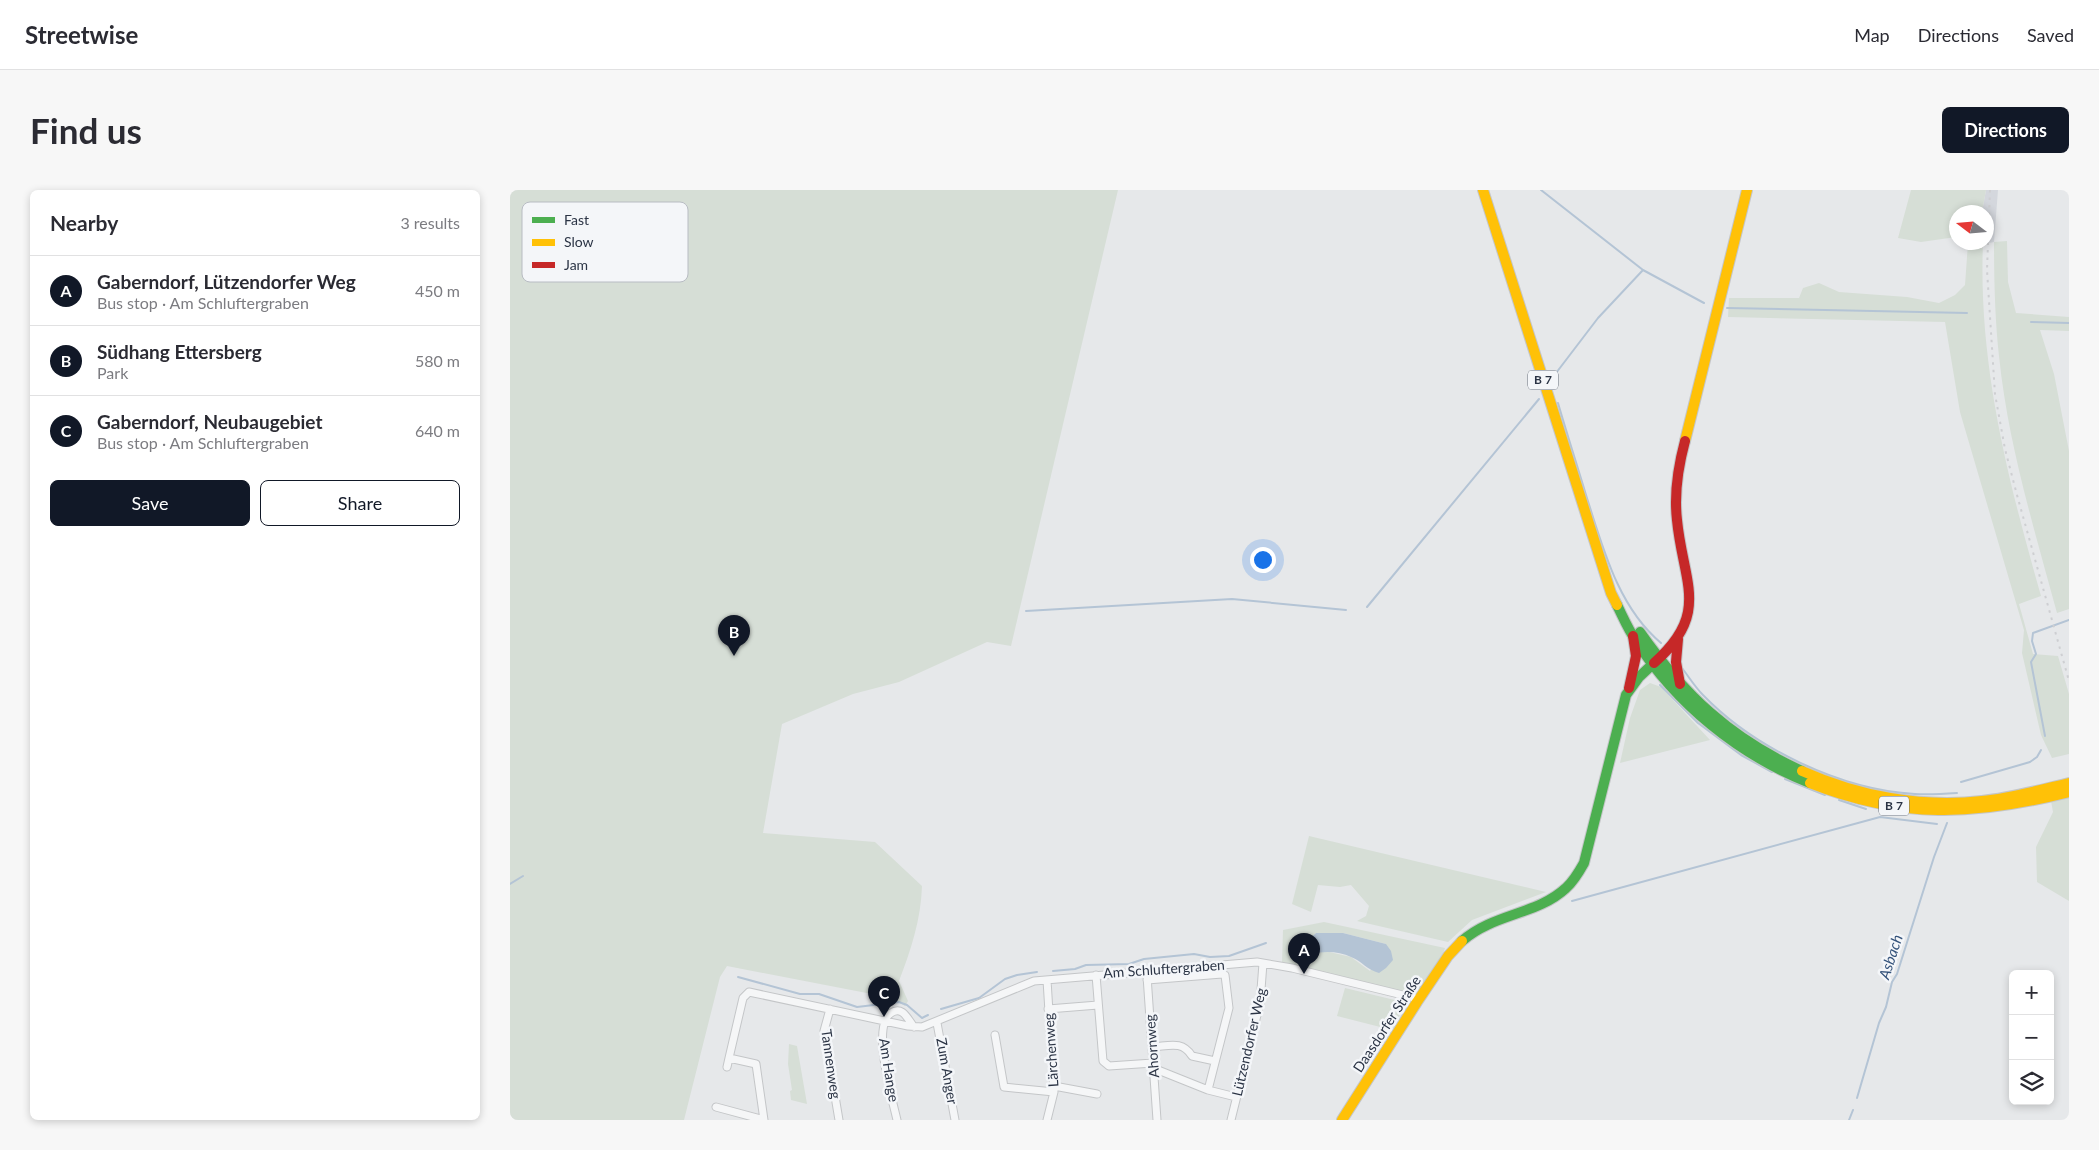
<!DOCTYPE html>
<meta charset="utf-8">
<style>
body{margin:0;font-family:Lato,sans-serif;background:#f7f7f7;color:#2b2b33}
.controls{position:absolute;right:15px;bottom:15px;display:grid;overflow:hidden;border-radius:8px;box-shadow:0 2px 8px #0003}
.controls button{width:45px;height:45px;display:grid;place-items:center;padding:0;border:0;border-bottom:1px solid #e1e1e2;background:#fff;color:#2b2b33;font:25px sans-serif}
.compass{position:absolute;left:1439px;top:15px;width:45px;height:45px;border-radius:50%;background:#fff;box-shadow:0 2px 8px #0003;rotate:286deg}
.you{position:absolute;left:752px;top:369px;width:18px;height:18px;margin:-12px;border:4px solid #fff;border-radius:50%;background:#1a73e8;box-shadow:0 0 0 8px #1a73e833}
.badge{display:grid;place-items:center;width:32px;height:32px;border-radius:50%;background:#111827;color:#fff;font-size:16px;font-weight:700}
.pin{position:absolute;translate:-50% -41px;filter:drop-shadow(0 1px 2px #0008)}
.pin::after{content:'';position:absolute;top:26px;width:18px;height:15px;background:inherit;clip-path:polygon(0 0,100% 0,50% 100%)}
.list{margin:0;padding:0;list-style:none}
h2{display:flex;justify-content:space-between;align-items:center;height:65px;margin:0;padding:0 20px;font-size:21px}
h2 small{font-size:16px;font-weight:400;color:#7c7c81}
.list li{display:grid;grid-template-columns:32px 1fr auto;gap:15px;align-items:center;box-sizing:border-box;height:70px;padding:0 20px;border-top:1px solid #e1e1e2}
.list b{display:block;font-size:19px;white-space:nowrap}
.list p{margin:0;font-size:16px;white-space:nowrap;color:#7c7c81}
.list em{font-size:16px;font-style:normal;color:#7c7c81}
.actions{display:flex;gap:10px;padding:15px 20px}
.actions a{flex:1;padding:11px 0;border:1px solid #111827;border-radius:8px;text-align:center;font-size:18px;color:#111827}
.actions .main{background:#111827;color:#fff}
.icon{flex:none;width:28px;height:28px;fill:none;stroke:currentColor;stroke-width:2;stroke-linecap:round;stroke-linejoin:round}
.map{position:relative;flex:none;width:1559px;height:930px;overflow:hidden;border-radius:8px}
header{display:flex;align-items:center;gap:30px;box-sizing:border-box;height:70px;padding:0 25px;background:#fff;border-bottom:1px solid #e1e1e2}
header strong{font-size:24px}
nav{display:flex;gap:28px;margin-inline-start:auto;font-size:18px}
.intro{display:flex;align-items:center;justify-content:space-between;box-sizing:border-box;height:120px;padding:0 30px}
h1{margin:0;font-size:35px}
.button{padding:12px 22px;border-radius:8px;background:#111827;color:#fff;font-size:18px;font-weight:700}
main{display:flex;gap:30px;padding:0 30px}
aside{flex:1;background:#fff;border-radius:8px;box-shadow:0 2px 8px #0003}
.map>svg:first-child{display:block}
.built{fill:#d4d7dd}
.green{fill:#d6ded6;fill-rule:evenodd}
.water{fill:#b4c4d5}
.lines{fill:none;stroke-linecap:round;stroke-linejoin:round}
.stream{stroke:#b4c4d5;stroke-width:2}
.street-casing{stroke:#c4c6c8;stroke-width:9}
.fast-casing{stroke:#c4c6c8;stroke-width:12}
.slow-casing{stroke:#c4c6c8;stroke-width:12}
.jam-casing{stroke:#c4c6c8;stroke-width:12}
.street{stroke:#f5f6f7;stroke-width:7}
.fast{stroke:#4caf50;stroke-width:10}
.slow{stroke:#ffc107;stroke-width:10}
.jam{stroke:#c62828;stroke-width:10}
.rail{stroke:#cecfd2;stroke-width:2;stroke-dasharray:2.5 5;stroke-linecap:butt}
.labels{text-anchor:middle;stroke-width:5;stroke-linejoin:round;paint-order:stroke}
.shield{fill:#f4f6f9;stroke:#676e7b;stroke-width:1}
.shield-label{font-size:12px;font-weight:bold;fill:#2b3445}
.street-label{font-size:14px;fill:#2b3445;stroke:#f4f6f9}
.water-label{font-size:15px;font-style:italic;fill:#34527a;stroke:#f4f6f9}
.key{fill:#f4f6f9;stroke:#b8bcc3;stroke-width:1}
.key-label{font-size:14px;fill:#2b3445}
</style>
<header>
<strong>Streetwise</strong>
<nav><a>Map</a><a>Directions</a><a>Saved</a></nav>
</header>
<div class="intro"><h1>Find us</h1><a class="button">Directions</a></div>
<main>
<aside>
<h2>Nearby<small>3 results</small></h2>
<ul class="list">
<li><span class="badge">A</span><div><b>Gaberndorf, Lützendorfer Weg</b><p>Bus stop · Am Schluftergraben</p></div><em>450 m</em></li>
<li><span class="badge">B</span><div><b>Südhang Ettersberg</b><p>Park</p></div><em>580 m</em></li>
<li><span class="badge">C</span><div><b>Gaberndorf, Neubaugebiet</b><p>Bus stop · Am Schluftergraben</p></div><em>640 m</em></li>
</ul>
<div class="actions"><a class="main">Save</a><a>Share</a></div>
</aside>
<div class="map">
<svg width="1559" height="930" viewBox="0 0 1559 930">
<rect width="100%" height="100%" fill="#e6e8ea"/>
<path class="built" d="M1476,0H1488L1484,52L1473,54V53L1476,52V22H1472Z"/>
<path class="green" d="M0,0H608L501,456L477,452L389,492L343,504L272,534L253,643L365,652L412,696C411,729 401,760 389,791L398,811L395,816L388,812L382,803L367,805L217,776L210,787L174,930H0Z
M1401,0H1476L1472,22H1446V47L1411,52L1388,48Z
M1497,51L1498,92L1506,123L1559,127V141L1530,140L1544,184L1559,261V419L1547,423C1524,338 1498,254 1489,166C1485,129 1484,90 1484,52Z
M1458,53H1473C1468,174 1498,290 1531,406L1509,414L1523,464L1548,466L1559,504V564L1542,568L1531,545L1512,463L1514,440L1450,222L1435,132L1218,127L1219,108H1289L1293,98L1309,93L1329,102L1397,107L1429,113L1445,105L1455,95Z
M1140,493L1151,497L1200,550L1110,573L1120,528L1130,500Z
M1559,606V711L1527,692L1526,657L1543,622L1541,611Z
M799,646L1036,702L962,730L938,752L847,731L856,726L859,716L841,695L830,697L808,695L801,722L782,714Z
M814,732L935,758L931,769L908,802H894L772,773L773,740ZM806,743H833L876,754L860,781L841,767L815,761L795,753Z
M835,798L893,812L894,817L882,840L827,826Z
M279,854L287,856L297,914L281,910L280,901L282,900L278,874Z"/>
<path class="water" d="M806,743H833L876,754L881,761L883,770L876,778L869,783C857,780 852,771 841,767C829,761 814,761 801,764L796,761L795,753Z"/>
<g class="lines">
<path class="stream" d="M1031,0L1133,80
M1217,118L1457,123
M1521,132L1559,133
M1043,187L1088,128L1133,80L1194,113
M1048,213C1057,244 1067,275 1076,305C1093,358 1108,417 1151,453
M857,417L1029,209
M516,421L722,409L836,420
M1172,478C1179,487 1185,497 1193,505C1244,558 1331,600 1405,604C1419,605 1433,604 1447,603
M1150,495L1188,533L1231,565L1262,582
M1535,546L1521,472L1526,464L1522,451L1523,443L1559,430
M1275,589L1315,605
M1451,592L1520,572L1527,567L1531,560
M1329,610L1356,619
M0,694L13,686
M1062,711L1370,627L1427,634
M543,781L565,779L576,775L619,774L634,769L684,764L700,767L719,766L756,753
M228,787L290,804H309L347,817L389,812L397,815L412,828L418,825
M431,819L469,808L495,789L507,785L527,782
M1347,908L1369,833L1376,817L1382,792L1387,784L1424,667L1437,633
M1339,930L1343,920"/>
<defs>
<path id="street" d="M586,785L593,871L599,876L643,873
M637,786L647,930
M637,790L712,784L715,785L719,818L698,900
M320,819L314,841L329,930
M538,819L588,815
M427,833L445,930
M485,845L494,897L544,902
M642,857C659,856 672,850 682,866L705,871
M217,877L219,868
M643,878L698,900L726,907
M544,896L587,904
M206,917L254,930
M254,930L246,874L219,868L233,808L239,802L398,836L412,837L524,791L747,772L782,778L909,809
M387,930C382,908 361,836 381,823C393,815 398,830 404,837
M537,930L544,902L537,790
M721,930L750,813L753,773"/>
<path id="fast" d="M1107,415C1113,427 1118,439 1125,449C1166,514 1229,565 1300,593
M1130,442C1174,505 1221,549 1292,581
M952,751C984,723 1027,725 1056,698C1064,691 1069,682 1074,673L1116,505L1129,487L1144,473"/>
<path id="slow" d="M973,0L1101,403L1107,415
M1175,251L1237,0
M1292,581C1348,606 1411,618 1472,611C1502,608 1530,600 1559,593
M1300,593C1392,629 1464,626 1559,602
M832,930L907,812L938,766L952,751"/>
<path id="jam" d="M1168,449L1166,472L1170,494
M1144,473C1201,423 1173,393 1167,330C1164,304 1168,277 1175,251
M1119,498L1126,466L1123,446"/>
</defs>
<use href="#street" class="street-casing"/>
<use href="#fast" class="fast-casing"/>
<use href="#slow" class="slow-casing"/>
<use href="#jam" class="jam-casing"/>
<use href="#street" class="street"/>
<use href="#fast" class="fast"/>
<use href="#slow" class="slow"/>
<use href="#jam" class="jam"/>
<path class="rail" d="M1480,0L1477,80L1485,204L1495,259L1507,305L1559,491"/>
</g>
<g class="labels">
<g class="shield">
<rect x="1018" y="180.5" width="30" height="19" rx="4"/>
<rect x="1369" y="606.5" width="30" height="19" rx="4"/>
</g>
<g class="shield-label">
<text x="1033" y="194">B 7</text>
<text x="1384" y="620">B 7</text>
</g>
<g class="street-label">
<text transform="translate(654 779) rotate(-4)" y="5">Am Schluftergraben</text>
<text transform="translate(877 834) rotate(-57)" y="5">Daasdorfer Straße</text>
<text transform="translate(739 852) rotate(-77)" y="5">Lützendorfer Weg</text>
<text transform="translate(642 856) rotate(-94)" y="5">Ahornweg</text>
<text transform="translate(541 860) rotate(-94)" y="5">Lärchenweg</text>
<text transform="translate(321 874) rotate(82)" y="5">Tannenweg</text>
<text transform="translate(379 880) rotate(81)" y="5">Am Hange</text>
<text transform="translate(437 881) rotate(80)" y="5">Zum Anger</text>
</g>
<g class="water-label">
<text transform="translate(1381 767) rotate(-72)" y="5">Asbach</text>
</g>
</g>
<rect x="12" y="12" width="166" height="80" rx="8" class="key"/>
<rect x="22" y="27" width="23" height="6" fill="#4caf50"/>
<rect x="22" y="49" width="23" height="7" fill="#ffc107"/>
<rect x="22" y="72" width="23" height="6" fill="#c62828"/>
<g class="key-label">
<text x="54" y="35">Fast</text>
<text x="54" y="57">Slow</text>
<text x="54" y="80">Jam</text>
</g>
</svg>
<div class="controls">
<button>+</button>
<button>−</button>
<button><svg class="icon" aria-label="layers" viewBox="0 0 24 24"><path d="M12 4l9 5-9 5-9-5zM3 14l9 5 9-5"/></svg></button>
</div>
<svg class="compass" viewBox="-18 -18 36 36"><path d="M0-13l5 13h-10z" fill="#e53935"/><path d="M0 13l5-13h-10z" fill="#7c7c81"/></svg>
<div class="you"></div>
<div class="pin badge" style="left:794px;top:784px">A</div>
<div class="pin badge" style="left:224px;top:466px">B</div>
<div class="pin badge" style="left:374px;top:827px">C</div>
</div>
</main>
